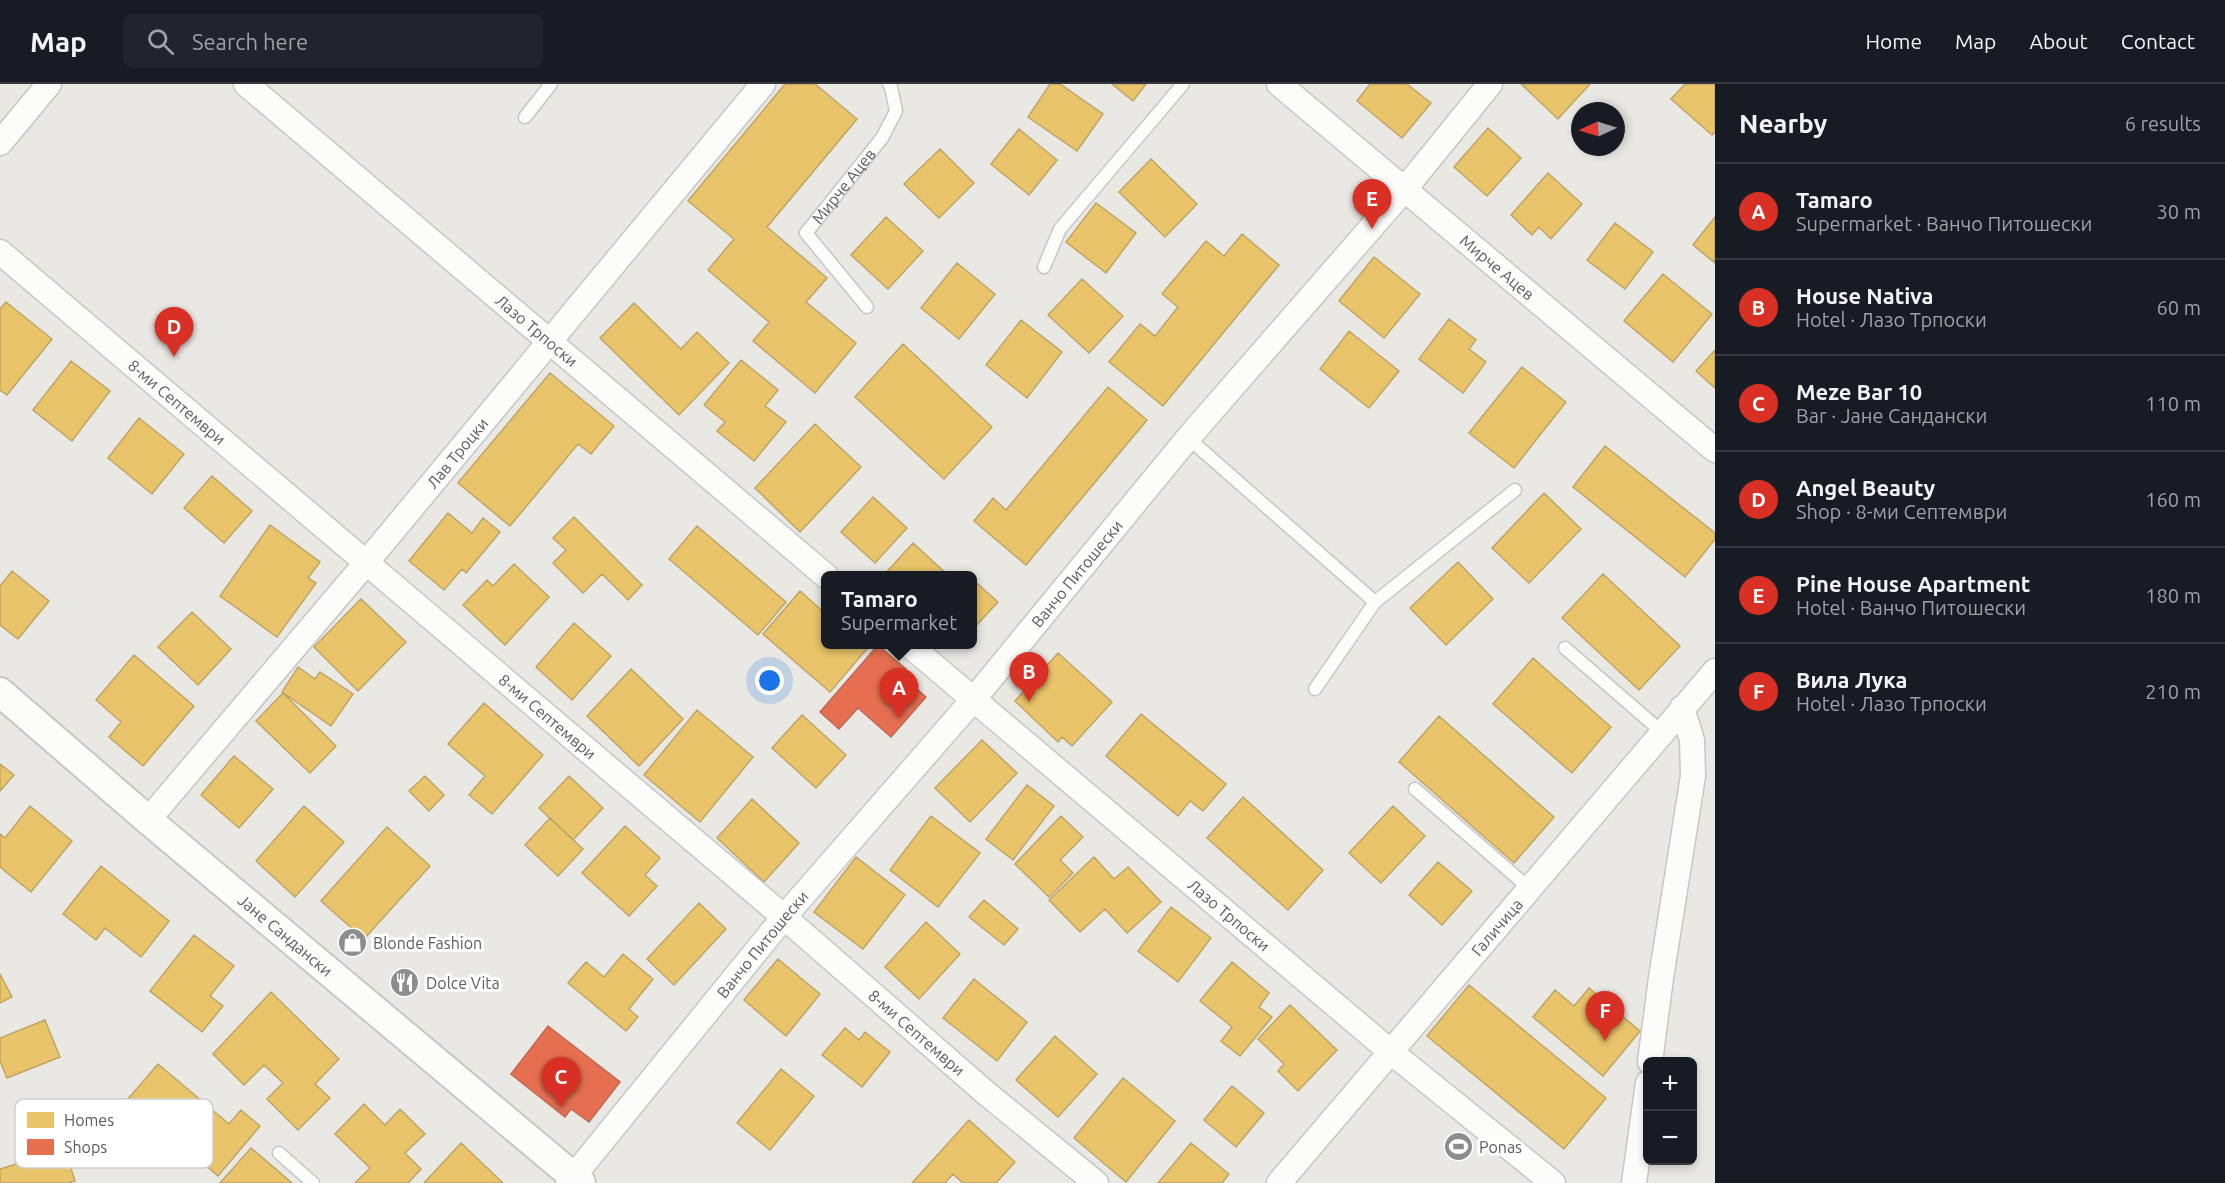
<!DOCTYPE html>
<meta charset="utf-8">
<style>
body{margin:0;font-family:Ubuntu,sans-serif;background:#20242c;color:#f1f3f6}
.controls{position:absolute;right:18px;bottom:18px;display:grid;overflow:hidden;border-radius:9px;box-shadow:0 3px 9px #0003}
.controls button{width:54px;height:54px;display:grid;place-items:center;padding:0;border:0;border-bottom:2px solid #363941;background:#171b24;color:#f1f3f6;font:30px sans-serif}
.compass{position:absolute;left:1571px;top:18px;width:54px;height:54px;border-radius:50%;background:#171b24;box-shadow:0 3px 9px #0003;rotate:266deg}
.you{position:absolute;left:770px;top:597px;width:21px;height:21px;margin:-15px;border:4px solid #fff;border-radius:50%;background:#1a73e8;box-shadow:0 0 0 9px #1a73e833}
.badge{display:grid;place-items:center;width:39px;height:39px;border-radius:50%;background:#d93025;color:#fff;font-size:20px;font-weight:700}
.pin{position:absolute;translate:-50% -50px;filter:drop-shadow(0 2px 3px #0008)}
.pin::after{content:'';position:absolute;top:32px;width:21px;height:18px;background:inherit;clip-path:polygon(0 0,100% 0,50% 100%)}
.popup{position:absolute;left:821px;top:487px;width:156px;height:78px;box-sizing:border-box;display:grid;place-content:center;border-radius:9px;background:#171b24;filter:drop-shadow(0 2px 4px #0005);font-size:20px;white-space:nowrap;color:#9ea1a6}
.popup b{font-size:22px;color:#f1f3f6}
.popup::after{content:'';position:absolute;left:50%;top:100%;margin-left:-12px;border:12px solid transparent;border-top-color:#171b24}
.list{margin:0;padding:0;list-style:none}
h2{display:flex;justify-content:space-between;align-items:center;height:78px;margin:0;padding:0 24px;font-size:26px}
h2 small{font-size:20px;font-weight:400;color:#9ea1a6}
.list li{display:grid;grid-template-columns:39px 1fr auto;gap:18px;align-items:center;box-sizing:border-box;height:96px;padding:0 24px;border-top:2px solid #363941}
.list b{display:block;font-size:22px;white-space:nowrap}
.list p{margin:0;font-size:20px;white-space:nowrap;color:#9ea1a6}
.list em{font-size:20px;font-style:normal;color:#9ea1a6}
.icon{flex:none;width:33px;height:33px;fill:none;stroke:currentColor;stroke-width:2;stroke-linecap:round;stroke-linejoin:round}
.map{position:relative;flex:none;width:1715px;height:1099px;overflow:hidden}
header{display:flex;align-items:center;gap:36px;box-sizing:border-box;height:84px;padding:0 30px;background:#171b24;border-bottom:2px solid #363941}
header strong{font-size:28px}
nav{display:flex;gap:33px;margin-inline-start:auto;font-size:21px}
.search{width:420px;height:54px;background:#20242c;display:flex;align-items:center;gap:15px;box-sizing:border-box;padding:0 21px;border-radius:9px;color:#9ea1a6;font-size:22px}
main{display:flex}
aside{flex:1;background:#171b24}
.map>svg:first-child{display:block}
.homes{fill:#e9c46a;stroke:#bea567;stroke-width:1.5}
.shops{fill:#e76f51;stroke:#bd6956;stroke-width:1.5}
.lines{fill:none;stroke-linecap:round;stroke-linejoin:round}
.service-casing{stroke:#c6c6c6;stroke-width:15}
.minor-casing{stroke:#c6c6c6;stroke-width:27}
.tertiary-casing{stroke:#c6c6c6;stroke-width:32}
.service{stroke:#fcfcfb;stroke-width:12}
.minor{stroke:#fcfcfb;stroke-width:24}
.tertiary{stroke:#fcfcfb;stroke-width:28}
.labels{text-anchor:middle;stroke-width:6;stroke-linejoin:round;paint-order:stroke}
.street-label{font-size:16px;fill:#5a5c61;stroke:#fff}
.poi-label{font-size:16px;fill:#5a5c61;stroke:#fff;text-anchor:start}
.key{fill:#fff;stroke:#ceced0;stroke-width:1.5}
.key-label{font-size:16px;fill:#5a5c61}
</style>
<header>
<strong>Map</strong>
<div class="search"><svg class="icon" aria-label="search" viewBox="0 0 24 24"><circle cx="10" cy="10" r="6"/><path d="M15 15l6 6"/></svg>Search here</div>
<nav><a>Home</a><a>Map</a><a>About</a><a>Contact</a></nav>
</header>
<main>
<div class="map">
<svg width="1715" height="1099" viewBox="0 0 1715 1099">
<rect width="100%" height="100%" fill="#e9e8e3"/>
<path class="homes" d="M785,0H815L857,35L767,143L827,194L806,218L856,259L815,309L753,257L769,238L708,186L734,155L688,117Z
M1050,0H1060L1103,30L1077,67L1028,33Z
M1112,0H1146L1133,17Z
M1370,0H1407L1431,19L1402,54L1357,17Z
M1521,0H1590L1558,35Z
M1685,0H1715V48L1712,51L1671,15Z
M1488,44L1521,74L1487,112L1454,83Z
M1019,45L1057,76L1029,111L991,80Z
M940,65L974,99L939,134L904,100Z
M1151,75L1197,120L1165,153L1119,108Z
M1548,89L1582,120L1551,155L1539,143L1532,151L1511,131Z
M1096,119L1136,149L1106,189L1066,158Z
M886,133L923,167L888,205L851,171Z
M1715,133V179L1693,161Z
M1615,139L1653,168L1625,205L1587,176Z
M1242,150L1279,181L1163,322L1109,278L1140,240L1155,252L1178,223L1162,210L1206,157L1224,172Z
M1374,173L1420,210L1384,254L1339,217Z
M957,179L995,210L959,255L921,224Z
M1663,190L1712,230L1673,278L1624,237Z
M1082,195L1123,232L1089,269L1048,231Z
M6,218L52,255L7,311L0,306V225Z
M634,219L681,265L697,248L729,279L679,331L600,254Z
M1449,235L1476,256L1469,265L1486,278L1463,309L1419,275Z
M1021,236L1062,268L1027,314L986,281Z
M1349,247L1399,287L1369,324L1320,285Z
M903,260L992,343L944,395L855,313Z
M1715,266V304L1696,287Z
M741,276L778,306L765,322L786,338L754,377L717,347L725,338L704,321Z
M71,277L110,307L72,357L33,326Z
M1522,283L1566,318L1514,384L1469,349Z
M550,289L614,342L591,370L578,360L510,442L458,399Z
M1108,303L1147,336L1026,481L974,437L993,414L1006,426Z
M139,334L184,370L152,410L108,374Z
M815,340L861,383L800,448L755,404Z
M1605,362L1715,449V455L1685,493L1573,403Z
M212,392L252,427L224,459L184,424Z
M1544,409L1581,445L1529,499L1492,464Z
M873,413L907,444L875,479L841,448Z
M448,429L472,449L483,434L500,448L466,489L462,485L444,506L409,477Z
M574,433L642,501L628,516L602,490L583,509L553,479L566,466L553,454Z
M270,441L320,478L308,494L316,499L277,553L220,512Z
M697,442L786,518L758,551L669,475Z
M913,459L949,492H883Z
M1458,478L1493,515L1446,561L1410,524Z
M514,480L549,513L505,561L463,521L487,496L493,502Z
M12,487L49,517L18,555L0,541V502Z
M1603,490L1680,562L1639,606L1562,534Z
M972,495L998,518L972,546Z
M800,507L826,530V560H871L830,608L763,550Z
M361,515L406,558L358,607L314,563Z
M192,528L231,565L198,601L158,563Z
M574,539L611,572L572,616L536,583Z
M1058,569L1112,618L1072,662L1062,653L1058,658L1015,617Z
M134,571L194,622L143,682L109,653L121,638L96,616Z
M1533,574L1611,643L1572,689L1493,620Z
M298,583L315,595L320,588L353,610L331,642L282,608Z
M631,585L683,635L639,682L587,632Z
M283,609L336,662L310,689L256,637Z
M484,619L543,671L492,730L469,711L485,692L448,660Z
M697,626L753,673L700,738L644,691Z
M1141,630L1226,700L1203,727L1190,717L1178,732L1106,672Z
M802,631L846,671L816,704L772,664Z
M1439,632L1554,733L1514,779L1399,678Z
M982,656L1017,689L970,738L935,704Z
M234,672L273,705L239,744L201,711Z
M0,680L14,691L0,707Z
M425,692L444,711L429,727L409,707Z
M569,692L603,724L573,756L539,724Z
M1027,701L1054,722L1013,776L986,755Z
M1243,713L1323,786L1288,826L1207,754Z
M752,715L799,759L764,798L717,754Z
M30,722L72,757L31,808L0,783V750L5,754Z
M304,722L344,758L295,813L256,777Z
M1393,722L1425,752L1381,799L1349,769Z
M931,732L980,769L938,823L890,786Z
M1061,732L1083,753L1060,776L1073,789L1049,813L1015,780Z
M550,734L583,765L558,792L525,761Z
M625,742L660,774L645,791L657,802L629,832L582,789Z
M387,743L430,782L364,855L321,817Z
M856,773L905,811L863,865L814,828Z
M1094,773L1114,795L1128,783L1161,818L1127,849L1105,825L1080,848L1049,816Z
M1438,778L1472,807L1442,841L1409,811Z
M101,782L169,837L141,873L105,844L96,856L63,830Z
M984,816L1018,845L1004,861L969,833Z
M699,819L726,845L674,901L647,875Z
M1171,823L1211,854L1178,898L1138,867Z
M926,838L960,870L919,915L885,883Z
M194,851L234,882L210,912L223,922L202,948L150,907Z
M623,870L653,895L629,925L638,933L626,947L568,899L586,878L604,893Z
M778,875L820,910L786,952L744,916Z
M1232,878L1269,909L1259,923L1272,933L1240,972L1221,957L1232,943L1200,917Z
M0,890L12,913L0,919Z
M974,895L1027,938L997,977L943,934Z
M1469,901L1606,1014L1564,1065L1427,952Z
M1589,904L1640,947L1603,992L1533,933L1555,906L1574,922Z
M271,908L339,975L315,1000L330,1014L298,1046L267,1015L283,999L264,981L244,1001L213,970Z
M1290,921L1337,966L1298,1007L1278,987L1284,980L1258,955Z
M45,936L60,973L7,994L0,977V954Z
M845,944L859,956L865,948L890,968L862,1003L822,971Z
M1055,952L1097,990L1058,1033L1016,996Z
M158,980L229,1040L241,1026L260,1042L218,1092L128,1015Z
M781,985L814,1012L770,1066L737,1039Z
M1123,994L1175,1037L1126,1098L1074,1054Z
M1232,1002L1264,1029L1236,1063L1204,1036Z
M364,1020L385,1041L400,1025L425,1050L405,1069L421,1085L408,1099H355L370,1084L335,1050Z
M969,1036L1015,1078L996,1099H963L953,1090L945,1099H912Z
M461,1059L503,1099H424Z
M1191,1059L1229,1090L1222,1099H1158Z
M251,1064L292,1099H220Z
M65,1065L75,1097L68,1099H0V1085Z"/>
<path class="shops" d="M878,561L906,585L900,590L926,613L891,653L858,624L839,645L820,628Z
M548,942L620,998L589,1038L571,1025L565,1033L511,990Z"/>
<g class="lines">
<defs>
<g id="service">
<path d="M525,33L551,0"/>
<path d="M1044,183L1060,145L1183,0"/>
<path id="s1" d="M867,223L806,149L882,54L896,27L891,3L889,0"/>
<path d="M1188,354L1375,518L1315,605"/>
<path d="M1375,518L1515,406"/>
<path d="M1565,564L1662,648"/>
<path d="M1415,705L1529,804"/>
<path d="M279,1069L313,1099"/>
</g>
<g id="minor">
<path id="s2" d="M246,0L826,492"/>
<path id="s3" d="M1279,0L1715,366"/>
<path d="M0,59L49,0"/>
<path id="s4" d="M0,168L784,833L986,1009L1096,1099"/>
<path id="s5" d="M908,560L1391,968L1553,1099"/>
<path id="s6" d="M148,736L366,479L763,0"/>
<path d="M1650,978L1661,894L1693,692L1692,656L1682,624"/>
<path id="s7" d="M568,1099L784,833L973,616L1188,354L1404,106L1490,0"/>
<path id="s8" d="M1279,1099L1715,587"/>
<path d="M1634,1099L1648,999"/>
</g>
<g id="tertiary">
<path id="s9" d="M0,608L148,736L581,1099"/>
</g>
</defs>
<use href="#service" class="service-casing"/>
<use href="#minor" class="minor-casing"/>
<use href="#tertiary" class="tertiary-casing"/>
<use href="#service" class="service"/>
<use href="#minor" class="minor"/>
<use href="#tertiary" class="tertiary"/>
</g>
<defs>
<symbol id="shop-disc" viewBox="-11 -11 22 22"><circle r="9.5" fill="#8c8d8e" stroke="#fff"/><path d="M-5-2.5h2.3a2.7 3.5 0 0 1 5.4 0H5L5.5 6h-11ZM-1.5-2.5h3a1.5 2.3 0 0 0-3 0Z" fill="#fff"/></symbol>
<symbol id="restaurant-disc" viewBox="-11 -11 22 22"><circle r="9.5" fill="#8c8d8e" stroke="#fff"/><path d="M-5-6h1v4h1v-4h1v4h1v-4h1v5L-1.5 .5V6h-2V.5L-5-1ZM5-6V6H3V1.5H1.5Q1.5-4 5-6Z" fill="#fff"/></symbol>
<symbol id="stadium-disc" viewBox="-11 -11 22 22"><circle r="9.5" fill="#8c8d8e" stroke="#fff"/><path d="M0-5a6.5 5 0 1 0 0 10a6.5 5 0 1 0 0-10ZM-3.5-1.8h7v3.6h-7Z" fill="#fff"/></symbol>
</defs>
<g fill-rule="evenodd">
<use href="#shop-disc" x="336" y="842" width="33" height="33"/>
<use href="#restaurant-disc" x="388" y="882" width="33" height="33"/>
<use href="#stadium-disc" x="1442" y="1046" width="33" height="33"/>
</g>
<g class="labels">
<g class="street-label">
<text dy="6" stroke="none"><textPath href="#s1" startOffset="156">Мирче Ацев</textPath></text>
<text dy="6" stroke="none"><textPath href="#s3" startOffset="285">Мирче Ацев</textPath></text>
<text dy="6" stroke="none"><textPath href="#s2" startOffset="381">Лазо Трпоски</textPath></text>
<text dy="6" stroke="none"><textPath href="#s4" startOffset="232">8-ми Септември</textPath></text>
<text dy="6" stroke="none"><textPath href="#s6" startOffset="480">Лав Троцки</textPath></text>
<text dy="6" stroke="none"><textPath href="#s7" startOffset="794">Ванчо Питошески</textPath></text>
<text dy="6" stroke="none"><textPath href="#s4" startOffset="718">8-ми Септември</textPath></text>
<text dy="6" stroke="none"><textPath href="#s5" startOffset="420">Лазо Трпоски</textPath></text>
<text dy="6" stroke="none"><textPath href="#s8" startOffset="336">Галичица</textPath></text>
<text dy="6" stroke="none"><textPath href="#s9" startOffset="375">Јане Сандански</textPath></text>
<text dy="6" stroke="none"><textPath href="#s7" startOffset="308">Ванчо Питошески</textPath></text>
<text dy="6" stroke="none"><textPath href="#s4" startOffset="1204">8-ми Септември</textPath></text>
</g>
<g class="poi-label">
<text x="373" y="865">Blonde Fashion</text>
<text x="426" y="905">Dolce Vita</text>
<text x="1479" y="1069">Ponas</text>
</g>
</g>
<rect x="15" y="1015" width="198" height="69" rx="9" class="key"/>
<rect x="27" y="1028" width="27" height="16" fill="#e9c46a"/>
<rect x="27" y="1055" width="27" height="16" fill="#e76f51"/>
<g class="key-label">
<text x="64" y="1042">Homes</text>
<text x="64" y="1069">Shops</text>
</g>
</svg>
<div class="controls">
<button>+</button>
<button>−</button>
</div>
<svg class="compass" viewBox="-18 -18 36 36"><path d="M0-13l5 13h-10z" fill="#e53935"/><path d="M0 13l5-13h-10z" fill="#9ea1a6"/></svg>
<div class="you"></div>
<div class="pin badge" style="left:899px;top:634px">A</div>
<div class="popup"><b>Tamaro</b>Supermarket</div>
<div class="pin badge" style="left:1029px;top:618px">B</div>
<div class="pin badge" style="left:561px;top:1023px">C</div>
<div class="pin badge" style="left:174px;top:273px">D</div>
<div class="pin badge" style="left:1372px;top:145px">E</div>
<div class="pin badge" style="left:1605px;top:957px">F</div>
</div>
<aside>
<h2>Nearby<small>6 results</small></h2>
<ul class="list">
<li><span class="badge">A</span><div><b>Tamaro</b><p>Supermarket · Ванчо Питошески</p></div><em>30 m</em></li>
<li><span class="badge">B</span><div><b>House Nativa</b><p>Hotel · Лазо Трпоски</p></div><em>60 m</em></li>
<li><span class="badge">C</span><div><b>Meze Bar 10</b><p>Bar · Јане Сандански</p></div><em>110 m</em></li>
<li><span class="badge">D</span><div><b>Angel Beauty</b><p>Shop · 8-ми Септември</p></div><em>160 m</em></li>
<li><span class="badge">E</span><div><b>Pine House Apartment</b><p>Hotel · Ванчо Питошески</p></div><em>180 m</em></li>
<li><span class="badge">F</span><div><b>Вила Лука</b><p>Hotel · Лазо Трпоски</p></div><em>210 m</em></li>
</ul>
</aside>
</main>
